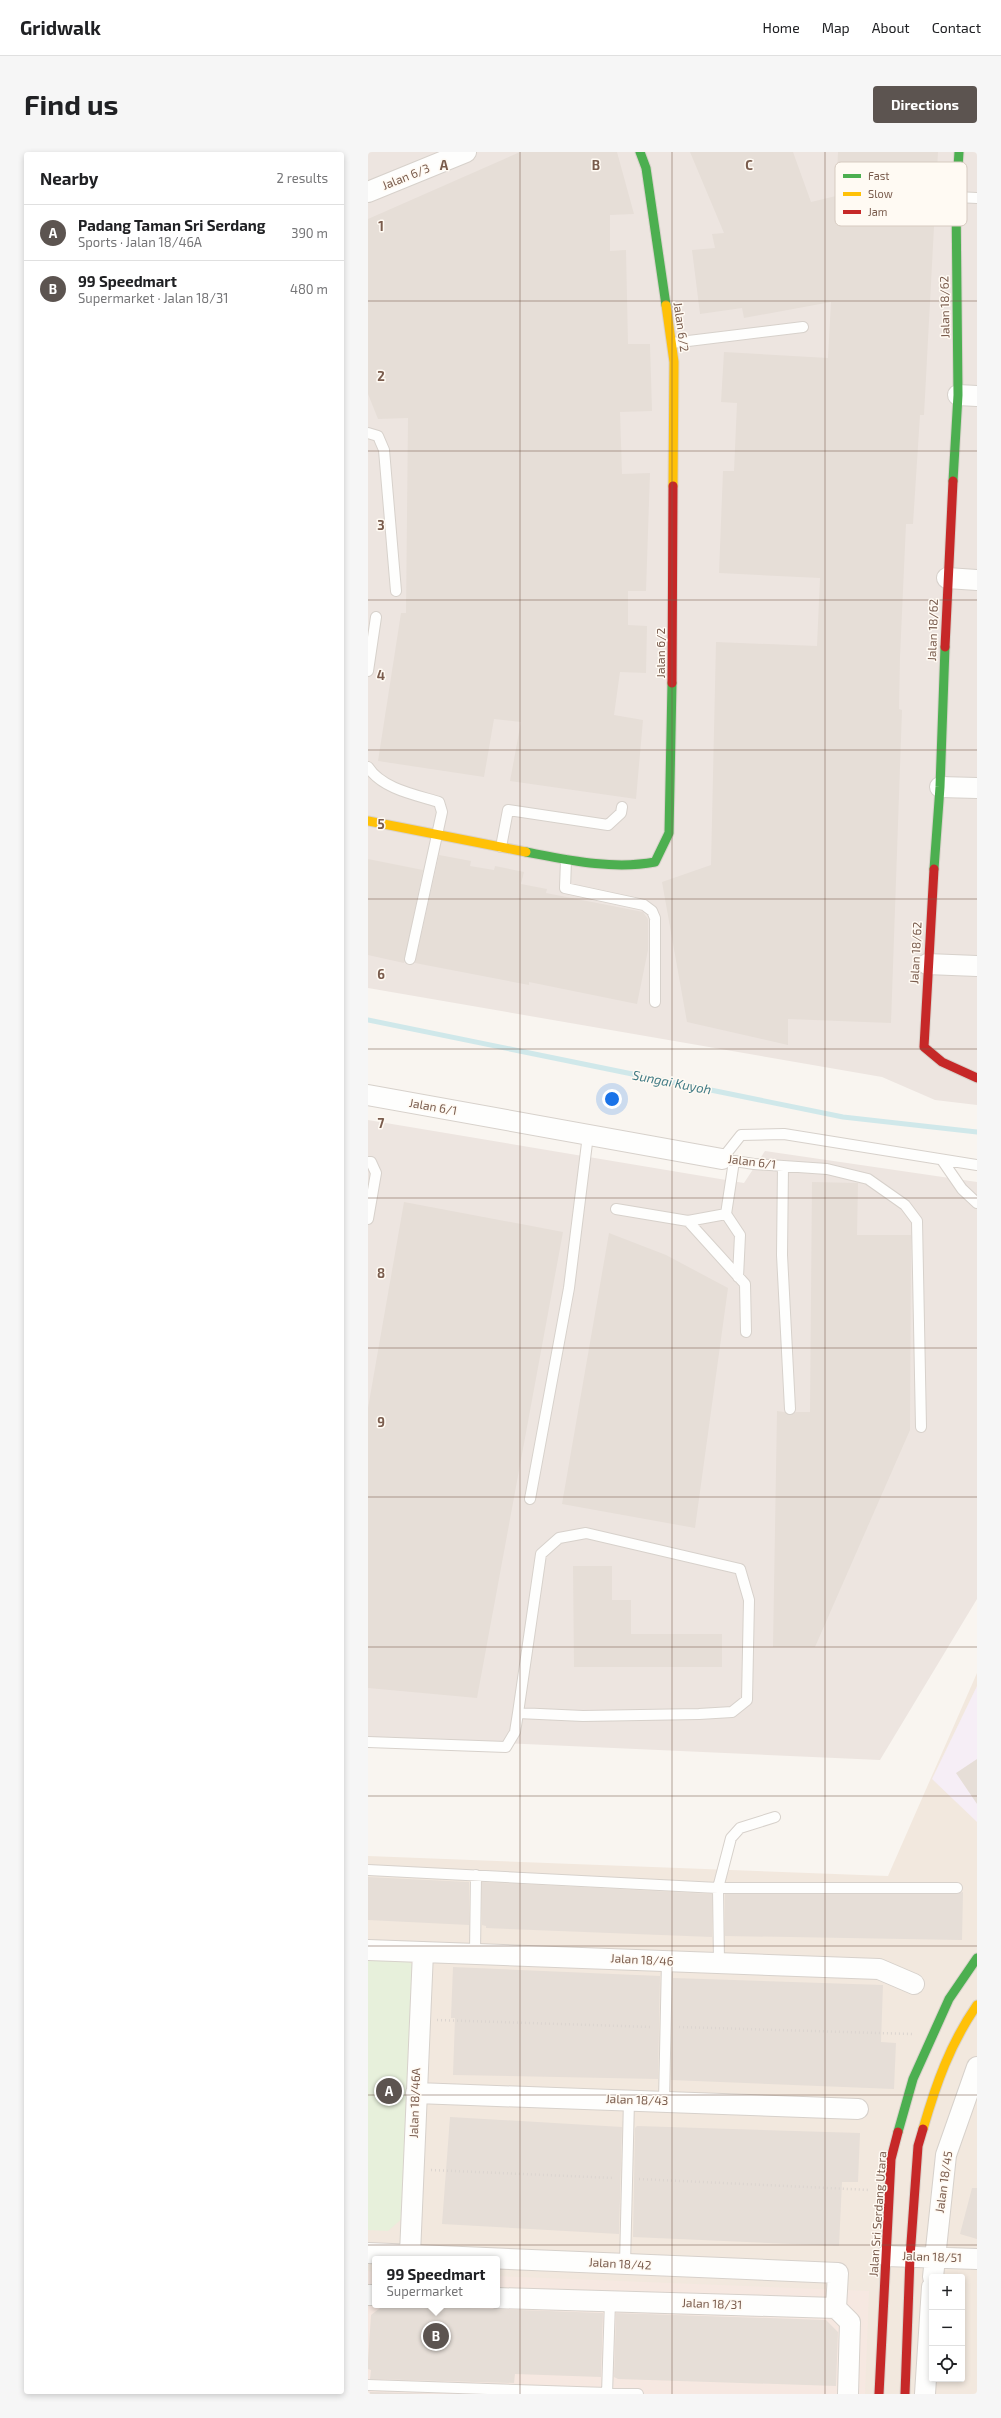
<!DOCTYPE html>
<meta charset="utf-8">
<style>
body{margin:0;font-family:"Exo 2",sans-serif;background:#f6f6f6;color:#202124}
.controls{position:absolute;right:12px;bottom:12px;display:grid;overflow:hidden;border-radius:4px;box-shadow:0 2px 6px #0003}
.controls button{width:36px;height:36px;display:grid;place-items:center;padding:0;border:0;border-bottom:1px solid #e0e0e0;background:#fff;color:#202124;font:20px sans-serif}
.you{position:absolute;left:244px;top:947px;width:14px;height:14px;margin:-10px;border:3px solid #fff;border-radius:50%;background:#1a73e8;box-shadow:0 0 0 6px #1a73e833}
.badge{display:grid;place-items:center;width:26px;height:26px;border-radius:50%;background:#5c5450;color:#fff;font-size:13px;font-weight:700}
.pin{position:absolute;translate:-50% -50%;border:2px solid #fff;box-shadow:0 1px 4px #0006}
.popup{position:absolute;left:4px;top:2104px;width:128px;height:52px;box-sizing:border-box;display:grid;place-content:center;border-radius:4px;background:#fff;filter:drop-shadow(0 1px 3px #0005);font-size:13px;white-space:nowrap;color:#757577}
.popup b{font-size:15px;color:#202124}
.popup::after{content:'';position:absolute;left:50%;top:100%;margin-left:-8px;border:8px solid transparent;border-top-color:#fff}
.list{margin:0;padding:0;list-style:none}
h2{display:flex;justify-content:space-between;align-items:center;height:52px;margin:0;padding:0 16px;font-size:17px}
h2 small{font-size:13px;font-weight:400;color:#757577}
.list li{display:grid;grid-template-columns:26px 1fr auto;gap:12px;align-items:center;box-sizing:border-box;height:56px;padding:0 16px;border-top:1px solid #e0e0e0}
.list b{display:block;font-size:15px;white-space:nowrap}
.list p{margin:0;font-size:13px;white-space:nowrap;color:#757577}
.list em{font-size:13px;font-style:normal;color:#757577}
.icon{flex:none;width:22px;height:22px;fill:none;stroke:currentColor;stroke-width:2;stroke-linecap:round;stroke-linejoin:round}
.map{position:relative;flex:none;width:609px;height:2242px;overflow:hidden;border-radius:4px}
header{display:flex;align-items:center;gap:24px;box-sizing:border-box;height:56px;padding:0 20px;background:#fff;border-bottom:1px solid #e0e0e0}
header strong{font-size:19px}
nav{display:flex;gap:22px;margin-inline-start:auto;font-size:14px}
.intro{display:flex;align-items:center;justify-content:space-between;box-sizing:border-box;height:96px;padding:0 24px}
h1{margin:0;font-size:28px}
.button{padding:10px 18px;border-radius:4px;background:#5c5450;color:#fff;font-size:14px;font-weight:700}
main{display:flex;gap:24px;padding:0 24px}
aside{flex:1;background:#fff;border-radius:4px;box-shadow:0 2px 6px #0003}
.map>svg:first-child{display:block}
.residential{fill:#f2e8de;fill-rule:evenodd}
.commercial{fill:#f6e8e1}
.industrial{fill:#ede5e0}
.education{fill:#f6eef6}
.green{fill:#e7f0db}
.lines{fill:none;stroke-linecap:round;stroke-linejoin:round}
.stream{stroke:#d0e8ea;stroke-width:5}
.building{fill:#e6ded7}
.lane-casing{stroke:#d7d1cb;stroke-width:12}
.street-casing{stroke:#d7d1cb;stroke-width:22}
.fast-casing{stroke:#d9d2cb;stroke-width:11}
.slow-casing{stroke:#d9d2cb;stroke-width:11}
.jam-casing{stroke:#d9d2cb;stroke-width:11}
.path{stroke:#dcd5d0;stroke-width:2.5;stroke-dasharray:1 3;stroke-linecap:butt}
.lane{stroke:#fefefd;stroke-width:10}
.street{stroke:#fefefd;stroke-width:20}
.fast{stroke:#4caf50;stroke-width:9}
.slow{stroke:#ffc107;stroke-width:9}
.jam{stroke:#c62828;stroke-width:9}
.grid{fill:none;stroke:#7a5c4d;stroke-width:1;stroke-opacity:0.55}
.labels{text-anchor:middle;stroke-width:3;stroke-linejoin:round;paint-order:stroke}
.street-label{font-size:12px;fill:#7a5c4d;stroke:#fffaf3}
.water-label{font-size:13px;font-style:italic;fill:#437c86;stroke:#fffaf3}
.key{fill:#fffaf3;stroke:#d7cbc1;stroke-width:1}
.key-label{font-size:11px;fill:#7a5c4d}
.grid-label{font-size:13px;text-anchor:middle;font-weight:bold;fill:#7a5c4d;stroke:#fffaf3;stroke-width:3;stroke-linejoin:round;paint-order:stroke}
</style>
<header>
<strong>Gridwalk</strong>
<nav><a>Home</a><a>Map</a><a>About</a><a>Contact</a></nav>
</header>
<div class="intro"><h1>Find us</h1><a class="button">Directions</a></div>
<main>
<aside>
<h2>Nearby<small>2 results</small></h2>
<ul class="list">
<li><span class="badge">A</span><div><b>Padang Taman Sri Serdang</b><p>Sports · Jalan 18/46A</p></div><em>390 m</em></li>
<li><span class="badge">B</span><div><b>99 Speedmart</b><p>Supermarket · Jalan 18/31</p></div><em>480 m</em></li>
</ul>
</aside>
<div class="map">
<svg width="609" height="2242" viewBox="0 0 609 2242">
<rect width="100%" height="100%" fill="#f9f5f0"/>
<path class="residential" d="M609,1521V2242H0V1704L520,1724ZM7,2107H129V2153H7ZM564,2125H594V2227H564Z"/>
<path class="commercial" d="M0,2119L7,2120V2153H129V2124L501,2139L497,2242H0Z"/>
<path class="industrial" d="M0,0H609V953L567,948L514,925L0,836Z
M0,968L376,1031L397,999L609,1030V1447L512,1608L0,1585Z"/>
<path class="education" d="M609,1534V1670L564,1627Z"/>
<path class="green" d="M0,1802L33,1803L47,1815L37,2064L20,2079L0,2078Z"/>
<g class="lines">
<path class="stream" d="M0,868L475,965L609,980"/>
</g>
<path class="building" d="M152,0H249L266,62L242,63V99L258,98L260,192H282L284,259L252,260L254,322L282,321L278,439H260V473L279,474L278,521L252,520L246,563L275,568L268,647L142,629L153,570L126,567L116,625L10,609L33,461H38L40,266L10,267L0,242V67Z
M322,0H425L443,50L468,44L470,0H570L556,263H552L545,372H538L532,505L531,557L534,558L523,871L420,867V893L319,870L294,730L343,713L348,490L449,494L452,426L351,421L355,319H366L369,251L353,250L356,200L460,206L463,150L376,166L374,156L332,162L324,98L347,96L344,82L356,81Z
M71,703L103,709L102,714L126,718L127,714L156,720L153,732L179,737L178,741L275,760L280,767V798L269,852L161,830V833L47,811Z
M0,707L55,718L36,811L0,803Z
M444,1030L490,1031L489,1083H543L542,1278L447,1495H405L409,1259L416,1260L422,1263L428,1260H442Z
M36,1050L195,1080L109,1546L0,1536V1256Z
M241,1081L298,1103L360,1136L327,1376L194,1352Z
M205,1414H244V1448H263V1482H354V1515H206Z
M609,1607V1652L588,1621Z
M0,1725L101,1730V1773L0,1768Z
M114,1730L344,1742V1785L118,1776V1774L114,1773Z
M595,1740L594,1788L357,1784V1742H589Z
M85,1815L292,1824L290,1927L85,1923L87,1866H83Z
M305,1826L515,1833L513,1890L528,1891L526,1937L303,1928Z
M82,1965L254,1975L251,2082L74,2072Z
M269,1974L492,1981L490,2030H474L471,2094L265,2085L267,1976Z
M604,2036H609V2087L592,2082Z
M16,2153L235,2161L233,2225L147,2222L146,2231L2,2227L3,2218L0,2217V2209L3,2163Z
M248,2161L458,2168L470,2180L468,2234L250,2227L246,2225Z
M2,2240L75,2242H2Z"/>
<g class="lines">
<defs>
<path id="lane" d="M588,45L609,46
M304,191L435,175
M0,281L10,284L16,298L28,439
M0,519L8,465
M0,615C14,637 48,643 71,650L74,660L42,807
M133,695L140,658L240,673L253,661L254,655
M198,708L197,736L276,753L284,759L287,766V850
M574,1008L594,1037L609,1051
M0,1010H3L8,1021L0,1067
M415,1014L414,1103L422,1257
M248,1057L320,1069L358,1062L366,1009
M358,1062L372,1083L370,1125
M320,1069L377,1132L378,1180
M553,1275L549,1069L537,1053L500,1027L459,1017L386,1012L354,1007L373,983L416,982L609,1013
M162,1347L201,1136L220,983
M218,1381L372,1417L381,1448L379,1548L364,1560L331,1562L215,1564L150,1561L173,1402L191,1386Z
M0,1590L138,1595L147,1580L150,1561
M0,1718L350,1736H589
M107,1800L108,1723
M351,1811L350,1736L363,1686L372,1676L407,1665
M296,1949L299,1809
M257,2112L261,1948
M0,2233L270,2242
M239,2242L242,2149"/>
<path id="street" d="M0,40L98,0
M590,243L609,244
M579,426L609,428
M572,635L609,636
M559,812L609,814
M0,943L354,1007
M0,1798L511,1817L546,1832
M48,1941L490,1957
M0,2101L470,2121L468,2156
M42,2102L55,1800
M518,2104L609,2107
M565,2125L578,2003L609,1915
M0,2143H7
M129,2146L468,2156L482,2170L480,2242
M557,2242L564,2135"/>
<path id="fast" d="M272,0L278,16L298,153
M585,329L590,243L588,45L591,0
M158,700C200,708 245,718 287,710L301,681L304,531
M566,717L572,635L577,495
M530,1980L545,1927L581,1847L609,1806"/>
<path id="slow" d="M298,153L306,210L305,334
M0,669L158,700
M555,1977C568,1932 582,1892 609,1853"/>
<path id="jam" d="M577,495L585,329
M304,531L305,334
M566,717L556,895L574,910L609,926
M511,2242L523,2007L530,1980
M537,2242L542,2105L550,1994L555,1977"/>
</defs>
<use href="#lane" class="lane-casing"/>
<use href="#street" class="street-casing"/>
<use href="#fast" class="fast-casing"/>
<use href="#slow" class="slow-casing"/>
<use href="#jam" class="jam-casing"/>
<path class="path" d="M69,1868L284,1875
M311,1875L544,1882
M63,2018L246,2026
M271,2027L502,2038"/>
<use href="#lane" class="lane"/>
<use href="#street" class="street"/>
<use href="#fast" class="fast"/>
<use href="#slow" class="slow"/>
<use href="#jam" class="jam"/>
</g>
<path class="grid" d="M152,0V2242M304,0V2242M457,0V2242M0,149H609M0,299H609M0,448H609M0,598H609M0,747H609M0,897H609M0,1046H609M0,1196H609M0,1345H609M0,1495H609M0,1644H609M0,1794H609M0,1943H609M0,2093H609"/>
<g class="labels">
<g class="street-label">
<text transform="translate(38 25) rotate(-22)" y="4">Jalan 6/3</text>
<text transform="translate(577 155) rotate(-91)" y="4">Jalan 18/62</text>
<text transform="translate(313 175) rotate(82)" y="4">Jalan 6/2</text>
<text transform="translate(565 478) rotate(-88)" y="4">Jalan 18/62</text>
<text transform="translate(293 501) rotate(-90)" y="4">Jalan 6/2</text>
<text transform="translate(548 801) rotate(-87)" y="4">Jalan 18/62</text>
<text transform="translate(65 955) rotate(10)" y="4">Jalan 6/1</text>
<text transform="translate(384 1010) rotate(7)" y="4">Jalan 6/1</text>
<text transform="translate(274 1808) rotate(3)" y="4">Jalan 18/46</text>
<text transform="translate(269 1948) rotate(2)" y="4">Jalan 18/43</text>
<text transform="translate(47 1951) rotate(-88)" y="4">Jalan 18/46A</text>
<text transform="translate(576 2030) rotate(-82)" y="4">Jalan 18/45</text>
<text transform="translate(510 2062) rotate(-86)" y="4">Jalan Sri Serdang Utara</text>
<text transform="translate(564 2105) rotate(2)" y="4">Jalan 18/51</text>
<text transform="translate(252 2112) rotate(3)" y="4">Jalan 18/42</text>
<text transform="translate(344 2152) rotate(2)" y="4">Jalan 18/31</text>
</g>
<g class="water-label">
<text transform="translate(304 930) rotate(11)" y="5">Sungai Kuyoh</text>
</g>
</g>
<rect x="467" y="10" width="132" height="64" rx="6" class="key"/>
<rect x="475" y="22" width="18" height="4" fill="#4caf50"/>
<rect x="475" y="40" width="18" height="4" fill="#ffc107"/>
<rect x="475" y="58" width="18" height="4" fill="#c62828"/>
<g class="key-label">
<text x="500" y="28">Fast</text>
<text x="500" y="46">Slow</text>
<text x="500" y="64">Jam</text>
</g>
<g class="grid-label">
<text x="76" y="18">A</text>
<text x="228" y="18">B</text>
<text x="381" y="18">C</text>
<text x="13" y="79">1</text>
<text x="13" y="229">2</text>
<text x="13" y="378">3</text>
<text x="13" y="528">4</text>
<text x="13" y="677">5</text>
<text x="13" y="827">6</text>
<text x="13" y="976">7</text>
<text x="13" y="1126">8</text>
<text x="13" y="1275">9</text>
</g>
</svg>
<div class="controls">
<button>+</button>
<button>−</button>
<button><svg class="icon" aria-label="locate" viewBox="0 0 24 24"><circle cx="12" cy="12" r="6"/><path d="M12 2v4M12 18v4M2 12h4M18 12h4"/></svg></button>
</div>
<div class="you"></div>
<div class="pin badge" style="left:21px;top:1939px">A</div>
<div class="pin badge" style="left:68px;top:2184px">B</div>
<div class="popup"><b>99 Speedmart</b>Supermarket</div>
</div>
</main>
